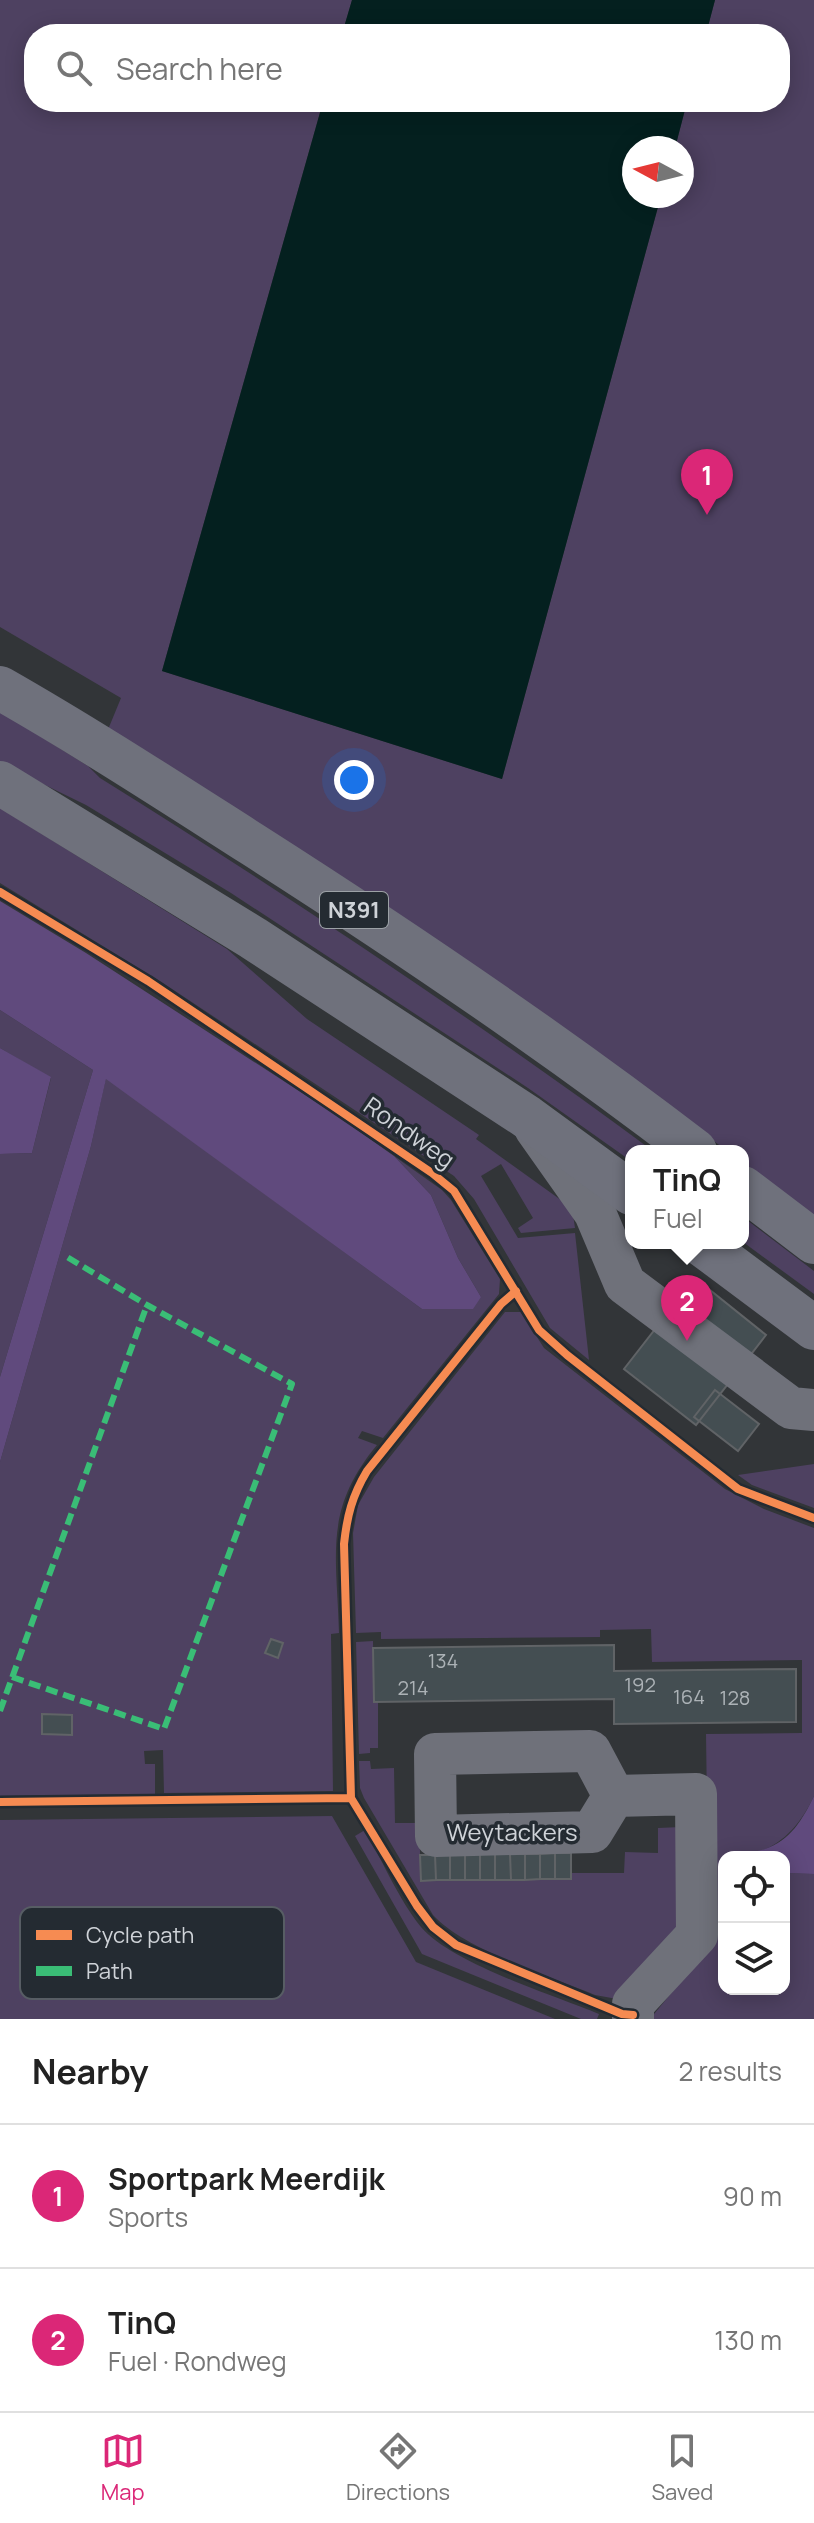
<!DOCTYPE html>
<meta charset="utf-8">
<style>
body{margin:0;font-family:Manrope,sans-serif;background:#f2f2f2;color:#222}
.controls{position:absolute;right:24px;bottom:24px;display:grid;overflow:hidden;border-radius:16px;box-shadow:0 4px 20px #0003}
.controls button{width:72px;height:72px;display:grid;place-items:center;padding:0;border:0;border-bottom:2px solid #e0e0e0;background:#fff;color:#222;font:40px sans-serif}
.compass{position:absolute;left:622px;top:136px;width:72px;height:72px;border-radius:50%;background:#fff;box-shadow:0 4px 20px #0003;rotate:277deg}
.you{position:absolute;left:354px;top:780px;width:28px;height:28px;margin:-20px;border:6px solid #fff;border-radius:50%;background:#1a73e8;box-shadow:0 0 0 12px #1a73e833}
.badge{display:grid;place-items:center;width:52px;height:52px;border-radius:50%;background:#db2777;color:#fff;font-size:26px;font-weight:700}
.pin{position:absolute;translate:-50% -66px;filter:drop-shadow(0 2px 4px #0008)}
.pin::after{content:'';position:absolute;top:42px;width:28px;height:24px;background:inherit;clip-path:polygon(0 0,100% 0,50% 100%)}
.popup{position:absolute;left:625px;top:1145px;width:124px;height:104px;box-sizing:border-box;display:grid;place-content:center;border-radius:16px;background:#fff;filter:drop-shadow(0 2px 6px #0005);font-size:26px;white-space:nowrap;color:#767676}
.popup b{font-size:30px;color:#222}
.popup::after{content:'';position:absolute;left:50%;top:100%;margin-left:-16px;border:16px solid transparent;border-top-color:#fff}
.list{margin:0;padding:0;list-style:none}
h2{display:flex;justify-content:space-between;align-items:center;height:104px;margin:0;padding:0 32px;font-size:34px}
h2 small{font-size:26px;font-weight:400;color:#767676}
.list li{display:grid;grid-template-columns:52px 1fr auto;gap:24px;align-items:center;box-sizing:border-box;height:144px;padding:0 32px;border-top:2px solid #e0e0e0}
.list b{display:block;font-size:30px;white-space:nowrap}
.list p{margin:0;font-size:26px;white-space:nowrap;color:#767676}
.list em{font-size:26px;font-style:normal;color:#767676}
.icon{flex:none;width:44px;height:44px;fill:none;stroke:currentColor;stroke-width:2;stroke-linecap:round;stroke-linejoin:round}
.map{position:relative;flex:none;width:814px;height:2019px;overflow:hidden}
.search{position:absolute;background:#fff;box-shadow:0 4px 20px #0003;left:24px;right:24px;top:24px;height:88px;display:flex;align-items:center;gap:20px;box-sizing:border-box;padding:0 28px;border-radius:32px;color:#767676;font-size:30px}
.sheet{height:392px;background:#fff}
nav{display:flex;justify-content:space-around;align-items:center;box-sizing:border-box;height:112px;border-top:2px solid #e0e0e0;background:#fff;font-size:22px;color:#767676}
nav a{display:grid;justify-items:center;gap:4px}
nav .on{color:#db2777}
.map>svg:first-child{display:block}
.green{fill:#4e4161}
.forest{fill:#604a7d}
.water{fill:#04201f}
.building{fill:#444e52;stroke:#606366;stroke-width:2}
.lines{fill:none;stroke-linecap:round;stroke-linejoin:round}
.minor{stroke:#6f717a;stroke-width:42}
.major{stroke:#6f717c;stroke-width:44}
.quiet{stroke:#3abd76;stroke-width:6;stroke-dasharray:12 6;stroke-linecap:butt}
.cycleway-casing{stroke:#242b32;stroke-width:13}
.cycleway{stroke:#f68b52;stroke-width:8}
.labels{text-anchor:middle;stroke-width:7;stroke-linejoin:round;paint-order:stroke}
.number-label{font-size:20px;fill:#acb2b6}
.shield{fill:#242b32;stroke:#9ca1a6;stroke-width:2}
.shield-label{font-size:22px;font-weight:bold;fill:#cfd3d8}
.street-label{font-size:24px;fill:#cfd3d8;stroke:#242b32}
.key{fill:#242b32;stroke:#575d64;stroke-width:2}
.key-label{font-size:22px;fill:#cfd3d8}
</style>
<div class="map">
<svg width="814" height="2019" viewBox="0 0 814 2019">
<rect width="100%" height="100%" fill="#323538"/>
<path class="green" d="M0,0H352L342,34H34V102H323L162,671L502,779L661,196H682V148H675L687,102H780V34H706L715,0H814V1216L743,1163V1151H727L677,1113L107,732L121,698L0,627Z
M0,711L88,766L100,778C289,896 474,1019 653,1151H631V1161L528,1088L231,893L86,805L0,763Z
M0,808L227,949L307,1019L479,1135L476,1139L572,1208L575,1228L521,1233L518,1228L533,1218L501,1164L481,1176L518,1238L575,1233L589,1360L550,1328L474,1199L454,1176L163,983L0,883Z
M0,1010L93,1070L0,1377V1154L32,1153L51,1078L0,1048Z
M106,1078L422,1309L481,1297L458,1258L431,1195L394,1156L442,1190L451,1200L500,1279L499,1294L383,1438L362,1431L358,1438L377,1445C323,1510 337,1555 339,1633L331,1634L333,1791L164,1793L163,1750L144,1751L145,1764H155V1794L0,1796V1462L91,1146Z
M743,1217L814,1271V1294L743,1242Z
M505,1312H521L544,1348L725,1489L764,1509L814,1528V1796C795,1836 769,1857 724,1857V1989H784V1873L814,1874V2019H650L709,1947L706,1734L802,1733V1660L652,1662L651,1629L600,1630V1637L381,1639V1632L356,1633L353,1533L358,1505L374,1477Z
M814,1464V1508L752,1485L738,1475Z
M373,1641L374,1701L378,1702V1748H370V1753L359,1754L356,1642Z
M359,1761H370L371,1769L394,1768L395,1823H419L421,1881L571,1879V1873H624L625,1852L658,1853V1828L681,1827L683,1925L617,1999L595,1995C550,1976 465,1950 433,1915L364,1798L360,1788Z
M332,1816L416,1962L555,2019H0V1820Z
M365,1830C382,1860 399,1900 421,1927C451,1963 553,1995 599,2014L597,2019H581L422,1954L355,1836Z"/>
<path class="forest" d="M0,901L86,953L336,1115L394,1156L431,1195L458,1258L481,1297L473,1309H422L106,1079L91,1146L0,1462V1377L93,1070L0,1010Z
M0,1048L51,1077L32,1153L0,1154Z
M814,1796V1874L784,1873V1857H740C747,1853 756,1852 765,1849C790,1841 803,1819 814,1796Z"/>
<path class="water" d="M352,0H715L706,34H342Z
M323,102H687L675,148H634V196H661L502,779L162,671Z"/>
<path class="building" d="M695,1278L766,1335L696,1425L624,1369Z
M715,1390L759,1424L738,1451L694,1417Z
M271,1639L283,1643L278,1658L265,1653Z
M614,1645V1671L796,1669V1722L614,1724V1699L374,1702L373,1648Z
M42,1714L72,1715V1735L42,1734Z
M555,1853H571V1879H555Z
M555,1853V1879H540V1854Z
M450,1854V1880H436L435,1855Z
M450,1854L465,1855V1880H450Z
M480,1854H495V1880H480Z
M480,1854V1880H465V1855Z
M495,1854H510L511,1880H495Z
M510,1854H525V1880H511Z
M525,1854H540V1879L525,1880Z
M420,1855H435L436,1880L421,1881Z"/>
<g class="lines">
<path class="minor" d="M535,1128L595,1213L625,1284L791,1408L814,1410
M590,1751L614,1796L592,1832L436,1836L435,1754Z
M614,1796L696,1794L697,1935L633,2004V2019"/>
<path class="major" d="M0,688C86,737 169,791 252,844C404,941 553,1042 695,1151
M0,783L253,938L527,1117L631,1193
M743,1188L814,1242
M700,1243L814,1328"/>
<path class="quiet" d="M12,1677L164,1729L292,1384L147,1305L67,1257
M0,1711L147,1305"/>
<defs>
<path id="cycleway" d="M0,892L148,981L432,1173L454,1191L539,1330L567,1355L738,1489L814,1518
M516,1291L501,1304L367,1471C352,1496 347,1516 344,1544L351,1798L417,1906L433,1927L456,1945L622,2014L633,2015
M0,1802L351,1798"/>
</defs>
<use href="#cycleway" class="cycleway-casing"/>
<use href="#cycleway" class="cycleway"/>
</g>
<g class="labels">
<g class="number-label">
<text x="443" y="1668">134</text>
<text x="640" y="1692">192</text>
<text x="413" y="1695">214</text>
<text x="689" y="1704">164</text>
<text x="735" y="1705">128</text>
</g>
<rect class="shield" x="320" y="892" width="68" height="36" rx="6"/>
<g class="shield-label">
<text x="354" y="918">N391</text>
</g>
<g class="street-label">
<text transform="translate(409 1133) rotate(35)" y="8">Rondweg</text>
<text x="512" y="1841">Weytackers</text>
</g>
</g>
<rect x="20" y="1907" width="264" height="92" rx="12" class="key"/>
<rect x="36" y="1930" width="36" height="10" fill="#f68b52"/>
<rect x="36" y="1966" width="36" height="10" fill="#3abd76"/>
<g class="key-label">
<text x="86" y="1943">Cycle path</text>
<text x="86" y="1979">Path</text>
</g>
</svg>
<div class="controls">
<button><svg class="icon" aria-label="locate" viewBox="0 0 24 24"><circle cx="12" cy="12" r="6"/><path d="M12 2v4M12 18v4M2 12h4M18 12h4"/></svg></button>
<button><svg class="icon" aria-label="layers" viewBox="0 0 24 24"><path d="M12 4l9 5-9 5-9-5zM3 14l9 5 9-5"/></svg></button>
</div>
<svg class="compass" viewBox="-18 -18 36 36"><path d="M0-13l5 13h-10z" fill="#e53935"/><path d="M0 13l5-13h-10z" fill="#767676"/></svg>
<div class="you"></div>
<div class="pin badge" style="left:707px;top:515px">1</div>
<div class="pin badge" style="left:687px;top:1341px">2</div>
<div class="popup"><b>TinQ</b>Fuel</div>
<div class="search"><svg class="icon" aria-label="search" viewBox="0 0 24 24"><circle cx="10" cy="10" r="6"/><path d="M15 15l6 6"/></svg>Search here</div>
</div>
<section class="sheet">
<h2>Nearby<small>2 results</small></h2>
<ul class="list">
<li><span class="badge">1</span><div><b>Sportpark Meerdijk</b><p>Sports</p></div><em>90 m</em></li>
<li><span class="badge">2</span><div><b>TinQ</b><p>Fuel · Rondweg</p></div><em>130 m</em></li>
</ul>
</section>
<nav>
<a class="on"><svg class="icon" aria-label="map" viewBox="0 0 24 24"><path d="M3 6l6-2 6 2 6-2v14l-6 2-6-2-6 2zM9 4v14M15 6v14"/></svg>Map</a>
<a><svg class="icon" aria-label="directions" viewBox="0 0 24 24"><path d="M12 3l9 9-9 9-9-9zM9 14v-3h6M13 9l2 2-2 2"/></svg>Directions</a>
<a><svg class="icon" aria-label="saved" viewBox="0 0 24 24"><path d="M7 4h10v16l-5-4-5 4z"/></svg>Saved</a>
</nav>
